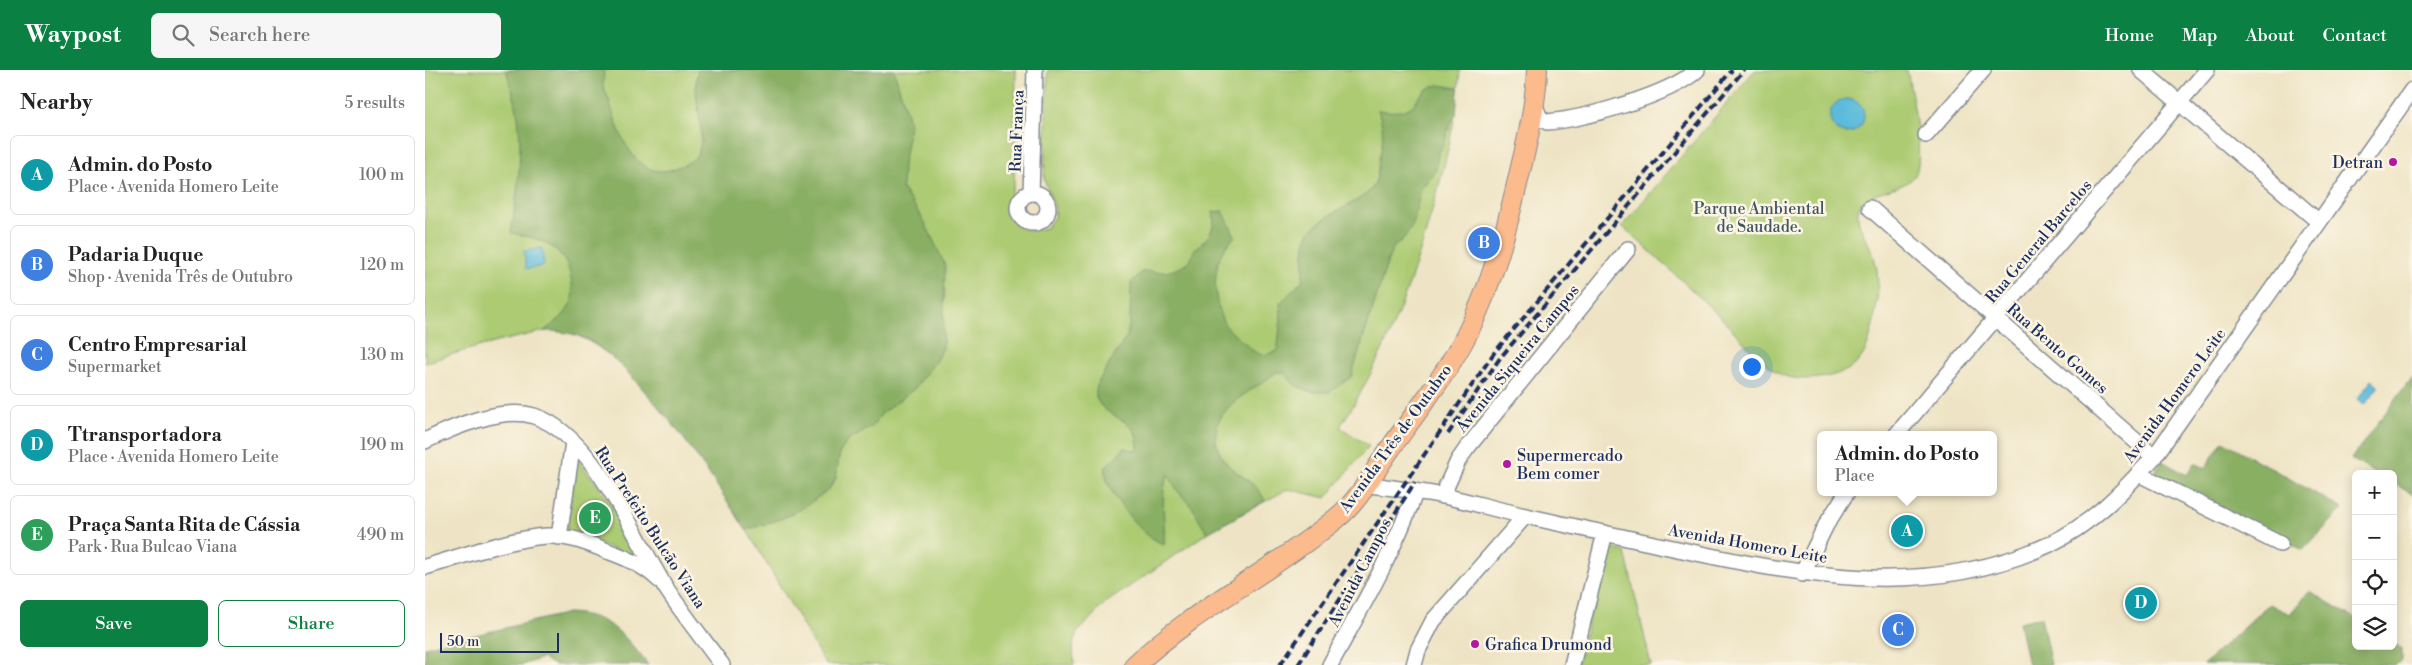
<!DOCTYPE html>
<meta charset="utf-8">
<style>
body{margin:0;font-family:"Libre Bodoni",serif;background:#f6f6f6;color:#222}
.controls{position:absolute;right:15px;bottom:15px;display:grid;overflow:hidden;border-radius:8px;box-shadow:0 2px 12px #0003}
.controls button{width:45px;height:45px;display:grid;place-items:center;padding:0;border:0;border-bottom:1px solid #e0e0e0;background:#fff;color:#222;font:25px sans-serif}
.scale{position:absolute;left:15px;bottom:12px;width:119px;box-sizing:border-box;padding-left:5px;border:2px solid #1b2f5e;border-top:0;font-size:14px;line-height:18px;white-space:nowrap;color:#1b2f5e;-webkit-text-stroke:4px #fcf5e5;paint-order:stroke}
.you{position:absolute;left:1326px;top:296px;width:18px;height:18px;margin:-12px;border:4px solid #fff;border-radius:50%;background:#1a73e8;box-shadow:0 0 0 8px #1a73e833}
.badge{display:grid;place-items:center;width:32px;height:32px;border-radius:50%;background:#0b8043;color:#fff;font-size:16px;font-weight:700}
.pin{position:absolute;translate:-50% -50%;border:2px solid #fff;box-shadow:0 1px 5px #0006}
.popup{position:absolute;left:1392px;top:361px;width:180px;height:65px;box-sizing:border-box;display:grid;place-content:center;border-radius:8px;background:#fff;filter:drop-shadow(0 1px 4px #0005);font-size:16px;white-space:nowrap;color:#767676}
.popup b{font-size:19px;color:#222}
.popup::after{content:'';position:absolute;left:50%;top:100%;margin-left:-10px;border:10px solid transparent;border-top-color:#fff}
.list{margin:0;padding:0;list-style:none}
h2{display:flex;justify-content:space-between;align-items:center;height:65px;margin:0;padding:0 20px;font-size:21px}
h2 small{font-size:16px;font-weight:400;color:#767676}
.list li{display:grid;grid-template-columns:32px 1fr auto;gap:15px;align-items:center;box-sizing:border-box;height:80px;margin:0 10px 10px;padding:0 10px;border:1px solid #e0e0e0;border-radius:8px}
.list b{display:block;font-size:19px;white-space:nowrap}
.list p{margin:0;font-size:16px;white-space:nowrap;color:#767676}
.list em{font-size:16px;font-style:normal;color:#767676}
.actions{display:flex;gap:10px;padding:15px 20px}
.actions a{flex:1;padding:11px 0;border:1px solid #0b8043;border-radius:8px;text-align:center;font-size:18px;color:#0b8043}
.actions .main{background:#0b8043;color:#fff}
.icon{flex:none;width:28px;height:28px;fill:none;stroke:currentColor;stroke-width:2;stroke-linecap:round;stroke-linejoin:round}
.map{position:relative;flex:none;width:1987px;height:595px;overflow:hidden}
header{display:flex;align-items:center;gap:30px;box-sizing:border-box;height:70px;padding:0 25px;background:#0b8043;color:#fff}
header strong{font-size:24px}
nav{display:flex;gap:28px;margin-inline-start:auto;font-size:18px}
.search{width:350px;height:45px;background:#f6f6f6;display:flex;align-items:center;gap:12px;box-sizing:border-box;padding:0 18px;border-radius:8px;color:#767676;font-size:19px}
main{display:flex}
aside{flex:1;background:#fff}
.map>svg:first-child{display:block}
.green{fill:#accb72;stroke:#647d68}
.forest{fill:#89af64;stroke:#526f61}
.water{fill:#5cbbdb;stroke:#3c759c}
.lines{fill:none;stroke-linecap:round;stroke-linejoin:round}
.minor-casing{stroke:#848a92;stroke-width:18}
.major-casing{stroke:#848a92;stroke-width:22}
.minor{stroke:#fff;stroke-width:15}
.major{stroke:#fbbb8d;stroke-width:20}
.rail{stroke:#1b2f5e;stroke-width:4;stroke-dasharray:8 4;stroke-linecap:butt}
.poi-dot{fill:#b5179e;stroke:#fcf5e5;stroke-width:2}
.labels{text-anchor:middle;stroke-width:5;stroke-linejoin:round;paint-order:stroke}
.street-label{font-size:16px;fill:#1b2f5e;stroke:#fcf5e5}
.poi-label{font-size:16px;fill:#1b2f5e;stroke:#fcf5e5;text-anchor:start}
.park-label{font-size:16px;fill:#3f5663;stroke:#fcf5e5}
</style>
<header>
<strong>Waypost</strong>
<div class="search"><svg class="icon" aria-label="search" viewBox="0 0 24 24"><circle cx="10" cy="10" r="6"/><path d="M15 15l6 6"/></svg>Search here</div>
<nav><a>Home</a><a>Map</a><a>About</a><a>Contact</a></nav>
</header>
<main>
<aside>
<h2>Nearby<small>5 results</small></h2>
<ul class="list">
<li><span class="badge" style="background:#0f9aa8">A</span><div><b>Admin. do Posto</b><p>Place · Avenida Homero Leite</p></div><em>100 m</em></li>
<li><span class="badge" style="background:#3f7fe0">B</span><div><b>Padaria Duque</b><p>Shop · Avenida Três de Outubro</p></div><em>120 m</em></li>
<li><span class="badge" style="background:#3f7fe0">C</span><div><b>Centro Empresarial</b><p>Supermarket</p></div><em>130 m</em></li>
<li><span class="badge" style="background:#0f9aa8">D</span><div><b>Ttransportadora</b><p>Place · Avenida Homero Leite</p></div><em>190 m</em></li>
<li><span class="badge" style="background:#2e9e5b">E</span><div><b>Praça Santa Rita de Cássia</b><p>Park · Rua Bulcao Viana</p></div><em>490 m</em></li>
</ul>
<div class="actions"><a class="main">Save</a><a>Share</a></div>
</aside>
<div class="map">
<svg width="1987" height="595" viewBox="0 0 1987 595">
<rect width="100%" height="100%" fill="#fcf5e5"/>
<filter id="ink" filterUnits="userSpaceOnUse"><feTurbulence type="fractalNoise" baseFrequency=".02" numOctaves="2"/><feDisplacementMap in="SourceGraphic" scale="10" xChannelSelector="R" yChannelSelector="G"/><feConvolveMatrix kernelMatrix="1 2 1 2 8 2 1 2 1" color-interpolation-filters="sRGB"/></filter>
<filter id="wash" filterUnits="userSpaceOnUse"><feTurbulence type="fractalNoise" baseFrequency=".0096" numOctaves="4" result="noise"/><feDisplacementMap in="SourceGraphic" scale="20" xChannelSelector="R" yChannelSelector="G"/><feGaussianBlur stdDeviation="1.12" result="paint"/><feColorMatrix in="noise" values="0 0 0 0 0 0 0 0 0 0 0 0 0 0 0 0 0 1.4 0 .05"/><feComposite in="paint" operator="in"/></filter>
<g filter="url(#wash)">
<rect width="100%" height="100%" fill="#eee4c5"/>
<path class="green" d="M0,0H591L589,113L585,128L587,146L592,155L605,161L621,158L629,147L630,138L619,109L623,0H1035C1032,49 1020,94 1007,141C984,222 960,286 915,357L944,376L901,428L863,419L782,463L679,534L652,563L648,575L649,595H401C353,516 229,276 136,261C123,259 110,263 98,266C65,273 33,282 0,293Z
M1330,0H1482C1486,21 1501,91 1489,107C1483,114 1474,116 1465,119C1453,123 1439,126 1433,138C1431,157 1442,168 1448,184C1457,208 1452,240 1446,263C1444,274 1439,286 1431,294C1416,308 1374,314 1355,304C1338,295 1312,264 1297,249C1265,217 1231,187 1197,156Z
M151,387L187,434L224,493L142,461Z
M1181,477L1200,482L1226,595H1152Z"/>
<path class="forest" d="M81,0H179C179,5 178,11 178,15C179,21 184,27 185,33C193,61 210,112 248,99C256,96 266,93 271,86C285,66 265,28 273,0H469L485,55L478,95L477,118L499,151L520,195L518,278L510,292L489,319L457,343L449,355L422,372L415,382L411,408L404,419L378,438L356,449L321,460C288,409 256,360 215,316C200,299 183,282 164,270C150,263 134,261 119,261C128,254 139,247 144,237C148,230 148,222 147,215C143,177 118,169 86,163C92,124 99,80 92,41C90,27 85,13 81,0Z
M1014,15L1033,18L1031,45L1026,52L1018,76L1013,83L1011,100L996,119L988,155L980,167L968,178L963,190L926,307L905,322H887L871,316L859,303L851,302C828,323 789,333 791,370C792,380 798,390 805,397C818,408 833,414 840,431L782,463L768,438L751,419L743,404C734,426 741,452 739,475C733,471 725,468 719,462C705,449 676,415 681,396L699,378L713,381C713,374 712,364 707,358C693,343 659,339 675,309L702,266L705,250L706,213L716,202C723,200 729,203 736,202C750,202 768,194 769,180C783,169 791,160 788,142L798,141L810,166C805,172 799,178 796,184C788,202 789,231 797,249C801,258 809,265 817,271C832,284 834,289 853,280C853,264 858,249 855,233L877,211C881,193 875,174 887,159C902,142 941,131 949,115C953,108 953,97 954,89C959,71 959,57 953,40C1003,48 982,20 1014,15Z
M1987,307V424L1968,413V404H1952L1926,389Z
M1798,371L1918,439L1878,480L1729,402L1737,391L1762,405L1770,393L1780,398Z
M1884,521L1931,549V576H1968V572L1977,579V591L1970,595L1779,594L1844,534L1865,544Z
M143,543C183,544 200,565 223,595H129L117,588L97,595H0V577Z
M1616,547L1626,595H1603L1594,552Z"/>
<path class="water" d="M1405 46a17 17 0 1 1 34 0a17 17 0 1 1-34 0Z
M117,178L119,196L101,199L99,181Z
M1947,310L1954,316L1939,335L1932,329Z"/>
</g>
<g filter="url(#ink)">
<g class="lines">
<defs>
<path id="minor" d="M1716,0L1894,152
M1109,34L1115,48L1122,52C1159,49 1245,25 1272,0
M1501,65L1558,0
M593 138a15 15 0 1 1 30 0a15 15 0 1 1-30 0Z
M606,123L610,0
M1445,138L1729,387
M1471,365L1782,0
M0,371C28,357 78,336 109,346C169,365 209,468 241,518C258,544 278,569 297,595
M1714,404L1855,474
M940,414C966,418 993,421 1019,426C1046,432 1073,440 1101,446C1140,455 1180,463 1220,472C1355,501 1491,535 1623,475C1666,455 1698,421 1729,387L1987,20
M1017,426L1033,391L1042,378L1203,179
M134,467L148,372
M0,497C35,487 87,468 122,466C144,465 165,474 185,482C202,488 221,497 234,510
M1377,504L1401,455L1422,422
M905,595C936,538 968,484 990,423
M989,595L993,580L1008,551L1100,446
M1147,595L1180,463"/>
<path id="major" d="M710,595C771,538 848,501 912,448C934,431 949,401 965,379C991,342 1020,306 1041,266C1068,213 1083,154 1096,97C1104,65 1111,33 1112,0"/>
</defs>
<use href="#minor" class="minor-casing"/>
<use href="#major" class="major-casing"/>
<use href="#minor" class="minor"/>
<use href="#major" class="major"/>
<path class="rail" d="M1023,364L1075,288L1319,0
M855,595L1069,283L1307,0
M873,595L990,412"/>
</g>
</g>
<g class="poi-dot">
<circle cx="1968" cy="92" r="5"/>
<circle cx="1082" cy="394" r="5"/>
<circle cx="1050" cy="574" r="5"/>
</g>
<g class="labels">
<g class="street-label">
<text transform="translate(591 61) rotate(-88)" y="6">Rua França</text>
<text transform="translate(1613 171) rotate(-50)" y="6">Rua General Barcelos</text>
<text transform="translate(1633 278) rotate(41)" y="6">Rua Bento Gomes</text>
<text transform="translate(1092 288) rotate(-51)" y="6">Avenida Siqueira Campos</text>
<text transform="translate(1749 325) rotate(-54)" y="6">Avenida Homero Leite</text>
<text transform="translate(970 368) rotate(-54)" y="6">Avenida Três de Outubro</text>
<text transform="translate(226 457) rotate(57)" y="6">Rua Prefeito Bulcão Viana</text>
<text transform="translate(1323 473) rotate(10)" y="6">Avenida Homero Leite</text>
<text transform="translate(934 502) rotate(-63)" y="6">Avenida Campos</text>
</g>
<g class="poi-label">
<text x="1958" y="98" text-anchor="end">Detran</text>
<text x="1092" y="391">Supermercado<tspan x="1092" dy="18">Bem comer</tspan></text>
<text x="1060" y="580">Grafica Drumond</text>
</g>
<g class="park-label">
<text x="1334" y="144">Parque Ambiental<tspan x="1334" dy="18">de Saudade.</tspan></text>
</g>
</g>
</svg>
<div class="controls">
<button>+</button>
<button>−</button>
<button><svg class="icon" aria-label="locate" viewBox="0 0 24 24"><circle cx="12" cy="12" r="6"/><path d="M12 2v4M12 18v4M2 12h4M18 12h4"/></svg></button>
<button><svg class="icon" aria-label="layers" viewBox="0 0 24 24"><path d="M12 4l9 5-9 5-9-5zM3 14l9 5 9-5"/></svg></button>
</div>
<div class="scale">50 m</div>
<div class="you"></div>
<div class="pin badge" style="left:1482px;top:461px;background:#0f9aa8">A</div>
<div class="popup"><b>Admin. do Posto</b>Place</div>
<div class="pin badge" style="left:1059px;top:173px;background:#3f7fe0">B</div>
<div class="pin badge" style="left:1473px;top:560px;background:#3f7fe0">C</div>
<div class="pin badge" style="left:1716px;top:533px;background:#0f9aa8">D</div>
<div class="pin badge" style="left:170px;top:448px;background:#2e9e5b">E</div>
</div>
</main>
